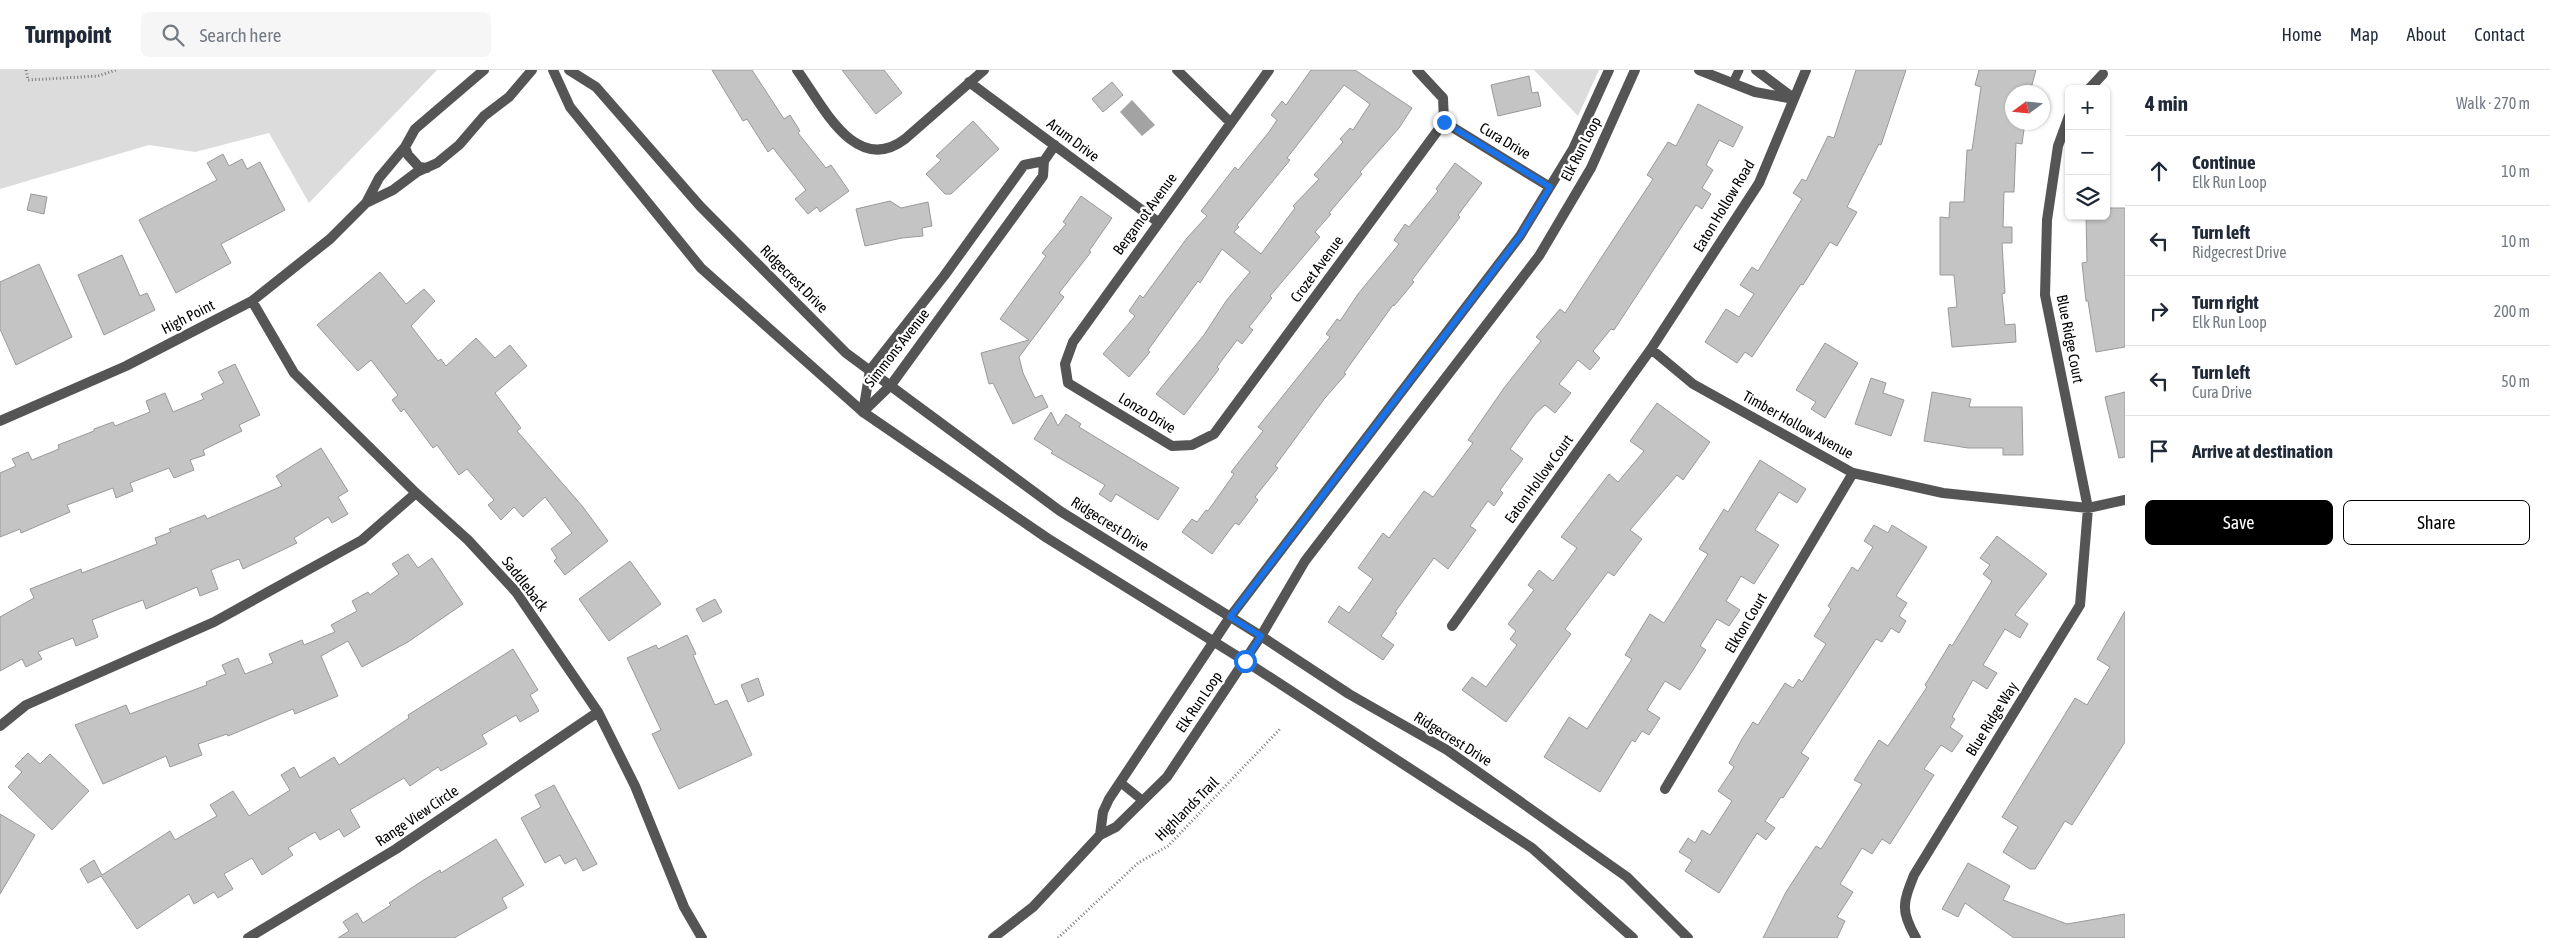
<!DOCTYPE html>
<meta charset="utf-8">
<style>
body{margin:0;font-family:"Asap Condensed",sans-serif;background:#f6f6f7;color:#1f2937}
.controls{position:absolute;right:15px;top:15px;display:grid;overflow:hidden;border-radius:8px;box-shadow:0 1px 4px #0004}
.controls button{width:45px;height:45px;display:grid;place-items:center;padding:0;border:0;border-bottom:1px solid #e0e1e3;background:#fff;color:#1f2937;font:25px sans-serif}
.compass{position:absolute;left:2005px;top:15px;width:45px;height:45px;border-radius:50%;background:#fff;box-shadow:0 1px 4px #0004;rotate:255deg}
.stop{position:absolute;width:15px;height:15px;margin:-11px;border:4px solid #1a73e8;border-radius:50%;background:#fff}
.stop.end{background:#1a73e8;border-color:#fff;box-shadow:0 1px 5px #0008}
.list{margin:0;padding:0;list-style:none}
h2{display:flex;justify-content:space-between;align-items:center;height:65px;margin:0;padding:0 20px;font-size:21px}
h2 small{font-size:16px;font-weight:400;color:#747a83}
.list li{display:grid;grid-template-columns:32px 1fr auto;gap:15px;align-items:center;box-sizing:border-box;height:70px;padding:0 20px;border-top:1px solid #e0e1e3}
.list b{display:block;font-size:19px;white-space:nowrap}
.list p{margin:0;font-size:16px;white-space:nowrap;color:#747a83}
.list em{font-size:16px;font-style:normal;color:#747a83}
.actions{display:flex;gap:10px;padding:15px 20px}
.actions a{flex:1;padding:11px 0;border:1px solid #000;border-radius:8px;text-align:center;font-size:18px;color:#000}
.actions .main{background:#000;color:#fff}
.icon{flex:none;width:28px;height:28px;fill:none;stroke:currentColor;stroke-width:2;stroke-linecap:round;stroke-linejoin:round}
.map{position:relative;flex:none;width:2125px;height:868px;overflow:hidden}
header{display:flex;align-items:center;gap:30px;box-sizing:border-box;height:70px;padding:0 25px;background:#fff;border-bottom:1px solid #e0e1e3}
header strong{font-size:24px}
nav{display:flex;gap:28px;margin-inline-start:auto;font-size:18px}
.search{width:350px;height:45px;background:#f6f6f7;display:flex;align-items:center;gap:12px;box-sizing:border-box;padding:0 18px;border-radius:8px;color:#747a83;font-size:19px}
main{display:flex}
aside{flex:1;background:#fff}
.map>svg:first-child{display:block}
.green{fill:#dcdcdc}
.water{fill:#a3a3a3}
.building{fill:#c4c4c4;stroke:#999;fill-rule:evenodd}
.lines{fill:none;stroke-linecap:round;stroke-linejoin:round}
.path{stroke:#777;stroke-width:3;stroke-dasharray:1 2.5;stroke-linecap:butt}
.service{stroke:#555;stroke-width:9}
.minor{stroke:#555;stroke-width:10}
.tertiary{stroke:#555;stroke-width:10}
.route{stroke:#1a73e8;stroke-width:6}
.labels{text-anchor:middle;stroke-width:4.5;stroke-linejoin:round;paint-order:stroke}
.street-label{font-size:15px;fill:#000;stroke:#fff}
</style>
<header>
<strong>Turnpoint</strong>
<div class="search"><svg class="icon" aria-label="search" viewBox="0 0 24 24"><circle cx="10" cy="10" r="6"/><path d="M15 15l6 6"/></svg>Search here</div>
<nav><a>Home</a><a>Map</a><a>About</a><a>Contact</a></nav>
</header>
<main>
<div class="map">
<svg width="2125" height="868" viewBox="0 0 2125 868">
<rect width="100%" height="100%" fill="#fff"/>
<path class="green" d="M0,0H437L309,133L269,63L195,82L149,75L0,119Z
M1534,0H1599L1578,46Z"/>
<path class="water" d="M1132,30L1155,55L1142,66L1120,42Z"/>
<path class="building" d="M712,0H752L784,49L790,45L800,61L798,63L826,98L831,95L849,121L820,142L817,137L808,144L795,129L806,120L773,78L768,82L747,49L743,51Z
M842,0H884L902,23L876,44Z
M1311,0H1355L1412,38L1399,58L1360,102L1362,104L1329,143L1331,144L1315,162L1320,167L1270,226L1272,228L1249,257L1253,260L1242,274L1237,270L1217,297L1219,299L1184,345L1156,324L1204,265L1226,231L1250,202L1222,179L1200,213L1198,211L1148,280L1150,282L1129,307L1103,284L1135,246L1129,241L1140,225L1143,228L1187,168L1207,146L1201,141L1235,97L1238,100L1269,62L1277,50L1271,45L1282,31L1286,35ZM1344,15L1370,34L1353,60L1350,58L1340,69L1343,72L1314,105L1319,109L1293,136L1295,138L1261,184L1234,162L1239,157L1237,155L1290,90L1287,88Z
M1856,0H1906L1881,75L1879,74L1847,137L1857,142L1837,176L1830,172L1803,215L1801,214L1752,287L1745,282L1737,293L1705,272L1726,239L1739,247L1754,224L1740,215L1752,197L1758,201L1802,129L1793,123L1802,109L1806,111L1828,66L1834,68Z
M1979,0H2036L2030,22H2012V52H2025L2022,74L2016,73L2014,122H2004L2003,157H2012V173H2002L2005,223L2002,224L2005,255L2015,254L2016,272L1952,277L1948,238L1957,237L1954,205H1940V147L1949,148L1950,132H1964L1967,80H1972L1981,17L1975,15Z
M1529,6L1532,23L1538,22L1541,36L1498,46L1491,15Z
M1112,12L1123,25L1103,42L1092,29Z
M1698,34L1743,57L1733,77L1719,70L1706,95L1713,100L1702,118L1711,124L1702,139L1696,135L1614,260L1611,259L1593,281L1600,288L1590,300L1578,290L1559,314L1571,323L1555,343L1545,335L1535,344L1510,379L1523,389L1500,420L1503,423L1494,436L1488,431L1470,456L1476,460L1448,499L1434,488L1395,542L1397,543L1381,566L1394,575L1383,590L1328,552L1339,536L1349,543L1373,509L1358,498L1383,463L1389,468L1424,421L1433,427L1473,373L1468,370L1504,318L1541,271L1536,267L1560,239L1565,243L1653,109L1647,105L1668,72L1676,76Z
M973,51L999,79L951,124H945L926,104L941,90L936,86Z
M223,84L229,96L242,89L247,99L260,92L285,140L221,174L231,193L176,223L139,150L217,110L207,93Z
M1455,93L1482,113L1458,145L1460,147L1412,210L1414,212L1394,236L1393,235L1344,303L1346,304L1325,328L1275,396L1278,398L1255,427L1258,430L1239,455L1235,453L1212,484L1182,462L1192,449L1197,452L1206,440L1208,441L1234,404L1231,402L1263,361L1258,357L1330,267L1326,264L1337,249L1340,251L1358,224L1399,174L1394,170L1405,154L1409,157L1438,121L1436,119Z
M31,124L47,127L44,144L27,140Z
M1081,126L1112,148L1089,181L1091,182L1059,223L1064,227L1019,287L1023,303L1035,328L1042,325L1048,337L1013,354L993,313L989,314L981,283L1029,270L1000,249L1046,186L1042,183L1066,154L1063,152Z
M890,131L901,138L928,132L932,156L922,158L923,166L902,168L865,176L856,139Z
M2106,138H2125V277L2096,282L2088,231H2086L2082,193L2087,192L2086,146H2106Z
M122,185L140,226L147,223L155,240L104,265L78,205Z
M39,194L72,267L16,295L0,259V212Z
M380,202L406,234L424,219L435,231L411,256L438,291L441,289L446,296L476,268L495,288L510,275L527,296L495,323L521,358L517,361L583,437L608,471L565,505L554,491L557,488L551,479L572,463L545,427L523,447L514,437L501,450L488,435L494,430L467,399L459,405L437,375L433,378L404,339L401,342L392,330L398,325L371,290L358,301L317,255Z
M1825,273L1858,293L1825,348L1811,339L1816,332L1796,320Z
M235,294L260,345L239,355L242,361L203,380L205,385L190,390L194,400L174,408L169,398L130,413L133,421L116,428L113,418L67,435L70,442L21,463L20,459L0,467V403L16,396L12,389L28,382L32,390L59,379L58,375L94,361V359L113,352L115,356L150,342L146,331L165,323L173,342L204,329L201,324L224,313L218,302Z
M1871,308L1886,313L1883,323L1904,330L1891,366L1855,354Z
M1932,322L1971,329L1969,337H2022L2023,385H2003V378H1968L1924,371Z
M2125,322V387L2119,388L2105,327Z
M1657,333L1710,372L1683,410L1677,405L1630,460L1642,469L1614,506L1608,502L1565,559L1571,564L1506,652L1462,620L1472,607L1486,617L1517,575L1510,569L1516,561L1508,554L1534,520L1528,515L1539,500L1553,511L1577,478L1561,467L1609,404L1618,412L1644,381L1630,371Z
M1051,342L1058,356L1066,344L1081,354L1079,357L1179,418L1158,450L1116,424L1111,432L1099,424L1105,415L1051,383L1053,381L1034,369Z
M321,378L348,421L338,427L348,444L332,453L328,447L294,468L297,473L243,499L239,489L211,500L218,519L200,526L197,517L146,539L143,530L119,539L92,550L98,567L76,576L73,568L38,582L42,589L26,597L22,589L0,601V547L34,528L30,519L81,499L82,503L157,474L155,468L171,462L169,459L205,445L207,449L282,416L276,406Z
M1760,390L1806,419L1797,433L1779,422L1755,460L1779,475L1754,514L1741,506L1726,531L1740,540L1729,556L1717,549L1700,576L1706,580L1680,620L1665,611L1647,640L1660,648L1649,665L1642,661L1635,672L1632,670L1600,722L1544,687L1569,647L1587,659L1632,589L1625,585L1650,544L1664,553L1708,484L1699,479L1724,439L1728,442Z
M1874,455L1888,463L1892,455L1927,477L1896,526L1907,533L1899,546L1906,551L1899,563L1891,558L1882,572L1876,569L1801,683L1809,688L1783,728L1781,727L1765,751L1775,758L1766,770L1757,763L1719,823L1685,801L1692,790L1679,782L1688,768L1695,773L1702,760L1710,765L1732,731L1718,721L1734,697L1729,693L1742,669L1753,652L1758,655L1785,613L1793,618L1799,609L1802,612L1826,574L1814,566L1831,539L1828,536L1852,497L1858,501L1873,477L1864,471Z
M1997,466L2047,504L2015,545L2028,554L2020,568L2005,559L1983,595L1997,603L1987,619L1973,610L1952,647L1955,649L1950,657L1963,666L1952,682L1941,675L1924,699L1934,705L1890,774L1882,769L1872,784L1862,778L1840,814L1853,822L1837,847L1845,851L1837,868H1763L1786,822L1816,776L1821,779L1862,714L1854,710L1879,670L1888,676L1927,617L1925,615L1950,574L1952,576L1992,511L1983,504L1990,495L1980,488Z
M408,484L418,498L432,488L463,534L408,572L362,597L348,571L321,586L338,626L295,644L293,639L228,666L227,664L198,674L202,685L170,697L166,686L103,714L75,655L126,635L130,644L207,615L206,612L226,604L222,595L238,588L245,604L273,593L269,584L302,570L304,575L335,562L331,555L357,541L352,531L368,522L370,525L399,504L392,494Z
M630,491L661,534L609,571L579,529Z
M715,529L722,542L703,552L696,539Z
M2125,541V672L2072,755L2065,751L2035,799H2030L2003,782L2018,757L2002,747L2075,628L2087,635L2110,597L2097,589Z
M687,565L696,584L693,585L715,635L727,630L752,685L679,719L652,664L661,660L627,588L656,575L658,579Z
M513,579L538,620L530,625L539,641L520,652L516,645L482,665L487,674L441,701L438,697L410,716L404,708L350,740L360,757L344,767L339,759L320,770L315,762L288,778L293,785L262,805L252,788L224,804L233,819L218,828L214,822L194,834L189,824L137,859L101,806L88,813L80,799L94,790L102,805L170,761L175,770L217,746L210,735L233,721L249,746L290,720L281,705L294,697L300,708L334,687L339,695L409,648L408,645Z
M758,608L764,625L748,632L741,615Z
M28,683L40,694L50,684L89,721L52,760L8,717L22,702L15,696Z
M554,715L597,794L583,801L576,788L565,794L560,785L545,793L521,748L541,737L535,725Z
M0,744L35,765L0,824Z
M496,769L524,815L502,828L507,838L454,868H338L349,861L343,852L357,843L363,853L391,835L389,833L422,811L440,800L441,803Z
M1968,793L2010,816L2003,830L2067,854L2125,844V868H2014L1965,833L1958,847L1942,839Z"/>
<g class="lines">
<path class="path" d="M26,0L28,10L98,6L116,0
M1058,868L1138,793L1168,776L1280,659"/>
<path class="service" d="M1733,13L1739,0
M1121,713L1142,730"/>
<path class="minor" d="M484,0L415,59L405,77L379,108L366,133L393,120L417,102L437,93L459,75L484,46L509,27L532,0
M797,0C822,34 855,107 905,69L984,0
M1177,0L1230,52
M1269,0L1073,272L1065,294L1068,313L1172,376L1192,375L1214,364L1444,52
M1417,0L1443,28L1444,52
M1699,0L1755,22L1794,29
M1756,0L1792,27
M969,12L1158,152
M2089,19L2103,4
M1444,52L1550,117
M405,77L408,85L419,97L427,98
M1044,91L1024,95L944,206L870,300L863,342L891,315L1043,106L1044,91L1055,75
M252,231L294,303L416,423L468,470L516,522L598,642L635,716L684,837L702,868
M1651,279L1693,314L1853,403L1943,423L2088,438L2125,430
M0,351L126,296L252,231L330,169L366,133
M1452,556L1651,279L1759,113L1806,0
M0,656L26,635L214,552L362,470L416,423
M1665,719L1853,403
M1100,765L1103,742L1109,729L1230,547L1520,166L1573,79L1609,0
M248,868L396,779L598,642
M993,868L1033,837L1100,765L1116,757L1167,707L1261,566L1305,491L1539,186L1591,98L1635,0
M1916,868C1900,840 1903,833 1914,805L2080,535L2088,438L2045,225L2047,150L2058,76L2069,46"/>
<path class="tertiary" d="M553,0L570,37L701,198L863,342L1047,468L1245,591L1532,778L1633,868
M569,0L596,17L700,136L846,283L1060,441L1261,566L1349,624L1447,680L1627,807L1688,868"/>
</g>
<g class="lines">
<path class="route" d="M1245,591L1261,566L1230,547L1520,166L1550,117L1444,52"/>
</g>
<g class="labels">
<g class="street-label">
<text transform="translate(1073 70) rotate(37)" y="5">Arum Drive</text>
<text transform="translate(1505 71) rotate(31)" y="5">Cura Drive</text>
<text transform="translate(1581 79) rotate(-63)" y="5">Elk Run Loop</text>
<text transform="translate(1724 136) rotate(-59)" y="5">Eaton Hollow Road</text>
<text transform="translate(1145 144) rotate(-54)" y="5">Bergamot Avenue</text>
<text transform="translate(1317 199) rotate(-54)" y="5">Crozet Avenue</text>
<text transform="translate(794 209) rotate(45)" y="5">Ridgecrest Drive</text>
<text transform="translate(188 247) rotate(-27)" y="5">High Point</text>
<text transform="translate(2070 269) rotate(79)" y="5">Blue Ridge Court</text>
<text transform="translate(897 278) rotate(-52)" y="5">Simmons Avenue</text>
<text transform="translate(1147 343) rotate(31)" y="5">Lonzo Drive</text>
<text transform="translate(1798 355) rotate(29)" y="5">Timber Hollow Avenue</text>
<text transform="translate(1539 409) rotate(-54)" y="5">Eaton Hollow Court</text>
<text transform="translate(1110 454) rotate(32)" y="5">Ridgecrest Drive</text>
<text transform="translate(525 514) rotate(52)" y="5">Saddleback</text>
<text transform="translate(1746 553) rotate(-59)" y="5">Elkton Court</text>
<text transform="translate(1199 632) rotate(-56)" y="5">Elk Run Loop</text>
<text transform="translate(1992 649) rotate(-58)" y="5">Blue Ridge Way</text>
<text transform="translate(1453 669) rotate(32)" y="5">Ridgecrest Drive</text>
<text transform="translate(1187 739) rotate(-45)" y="5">Highlands Trail</text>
<text transform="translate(417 746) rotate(-34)" y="5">Range View Circle</text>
</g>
</g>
</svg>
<div class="controls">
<button>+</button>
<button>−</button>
<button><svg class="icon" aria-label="layers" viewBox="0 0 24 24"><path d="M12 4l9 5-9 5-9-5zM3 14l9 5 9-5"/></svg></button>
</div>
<svg class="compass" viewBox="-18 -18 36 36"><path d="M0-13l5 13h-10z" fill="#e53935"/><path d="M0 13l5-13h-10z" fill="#747a83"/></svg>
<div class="stop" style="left:1245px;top:591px"></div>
<div class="stop end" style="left:1444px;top:52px"></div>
</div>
<aside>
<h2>4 min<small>Walk · 270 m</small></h2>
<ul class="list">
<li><svg class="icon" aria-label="ahead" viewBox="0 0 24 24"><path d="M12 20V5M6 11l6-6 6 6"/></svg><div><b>Continue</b><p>Elk Run Loop</p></div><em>10 m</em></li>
<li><svg class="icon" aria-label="left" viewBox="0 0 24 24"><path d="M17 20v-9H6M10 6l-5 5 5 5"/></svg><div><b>Turn left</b><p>Ridgecrest Drive</p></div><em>10 m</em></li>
<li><svg class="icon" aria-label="right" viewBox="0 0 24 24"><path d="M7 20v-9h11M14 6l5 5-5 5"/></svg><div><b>Turn right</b><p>Elk Run Loop</p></div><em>200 m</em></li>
<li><svg class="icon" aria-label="left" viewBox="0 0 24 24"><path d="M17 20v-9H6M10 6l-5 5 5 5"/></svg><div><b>Turn left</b><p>Cura Drive</p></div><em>50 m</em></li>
<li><svg class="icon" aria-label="arrive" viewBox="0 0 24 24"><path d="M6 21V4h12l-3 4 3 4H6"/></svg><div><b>Arrive at destination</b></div></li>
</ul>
<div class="actions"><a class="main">Save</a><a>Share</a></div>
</aside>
</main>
